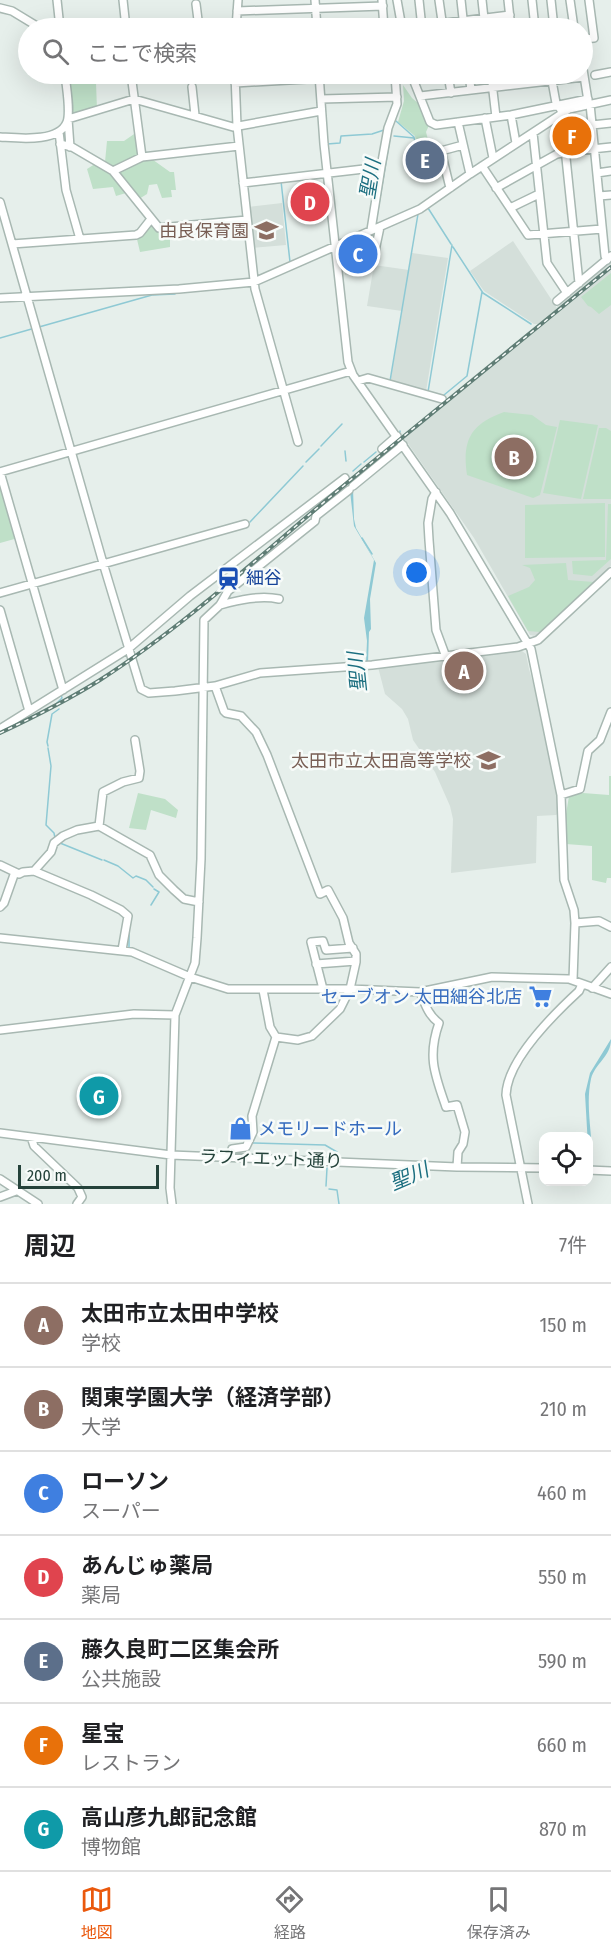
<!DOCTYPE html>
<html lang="ja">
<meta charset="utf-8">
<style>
body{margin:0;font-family:"Fira Sans Condensed","Noto Sans JP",sans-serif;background:#f2f2f2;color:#202124}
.controls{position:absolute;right:18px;bottom:18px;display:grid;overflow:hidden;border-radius:12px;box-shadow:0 6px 24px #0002}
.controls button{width:54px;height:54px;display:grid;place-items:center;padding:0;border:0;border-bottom:2px solid #e0e0e0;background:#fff;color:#202124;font:30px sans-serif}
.scale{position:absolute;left:18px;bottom:15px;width:141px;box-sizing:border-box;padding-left:6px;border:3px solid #24423a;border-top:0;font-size:16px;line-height:21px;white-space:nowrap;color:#24423a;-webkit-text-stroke:4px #f7fbf9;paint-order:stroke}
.you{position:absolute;left:417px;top:573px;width:21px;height:21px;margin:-15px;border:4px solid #fff;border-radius:50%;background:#1a73e8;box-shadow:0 0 0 9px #1a73e833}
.badge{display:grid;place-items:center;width:39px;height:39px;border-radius:50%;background:#ea580c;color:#fff;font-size:20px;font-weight:700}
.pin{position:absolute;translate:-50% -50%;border:3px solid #fff;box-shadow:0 2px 6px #0006}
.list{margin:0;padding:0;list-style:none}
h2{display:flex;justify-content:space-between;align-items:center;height:78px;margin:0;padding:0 24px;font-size:26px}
h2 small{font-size:20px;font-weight:400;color:#757577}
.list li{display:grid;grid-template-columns:39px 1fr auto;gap:18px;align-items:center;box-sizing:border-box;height:84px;padding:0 24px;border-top:2px solid #e0e0e0}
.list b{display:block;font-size:22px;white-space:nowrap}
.list p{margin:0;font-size:20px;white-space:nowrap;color:#757577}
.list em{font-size:20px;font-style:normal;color:#757577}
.icon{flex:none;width:33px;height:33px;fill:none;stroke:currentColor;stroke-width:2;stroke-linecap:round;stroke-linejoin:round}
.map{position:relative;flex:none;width:611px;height:1204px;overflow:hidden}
.search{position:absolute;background:#fff;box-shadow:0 6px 24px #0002;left:18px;right:18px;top:18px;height:66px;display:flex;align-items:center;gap:15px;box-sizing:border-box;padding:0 21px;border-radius:33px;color:#757577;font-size:22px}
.sheet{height:666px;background:#fff}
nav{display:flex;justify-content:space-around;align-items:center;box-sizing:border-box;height:84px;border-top:2px solid #e0e0e0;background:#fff;font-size:16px;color:#757577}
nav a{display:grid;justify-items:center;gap:3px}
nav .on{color:#ea580c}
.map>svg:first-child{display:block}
.built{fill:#d4dfda}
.green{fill:#bfe0c8}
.water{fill:#8ec9d4}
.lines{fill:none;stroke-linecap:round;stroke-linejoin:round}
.stream{stroke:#8ec9d4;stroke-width:1.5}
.minor-casing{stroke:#a8b8b2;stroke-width:10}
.minor{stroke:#fff;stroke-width:7}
.rail-casing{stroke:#5f7d75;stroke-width:4}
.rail{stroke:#f7fbf9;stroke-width:1.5;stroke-dasharray:4.5;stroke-linecap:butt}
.labels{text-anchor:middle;stroke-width:5;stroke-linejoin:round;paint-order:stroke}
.education-label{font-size:18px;fill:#785e54;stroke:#f7fbf9;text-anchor:end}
.transit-label{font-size:18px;fill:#164399;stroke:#f7fbf9;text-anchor:start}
.shop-label{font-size:18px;fill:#366cbe;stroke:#f7fbf9;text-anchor:end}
.street-label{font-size:18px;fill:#24423a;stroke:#f7fbf9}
.water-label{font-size:20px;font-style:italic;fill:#1c6f80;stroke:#f7fbf9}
</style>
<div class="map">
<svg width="611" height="1204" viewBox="0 0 611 1204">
<rect width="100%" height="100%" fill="#e6efeb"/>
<path class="built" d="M282,203L286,245L252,248L248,207Z
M372,234L366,271L345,275L342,247Z
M513,241L557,308L558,302L611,259V566L535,636L530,635L474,538L402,435L538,324H534L484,291L470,271Z
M412,253L448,258L426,391L390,382L402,311L367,306L374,265L409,270Z
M522,651L526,654L529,669L536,693L557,792L559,813L556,815L537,816L536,863L451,873L453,819L450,806L435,772L413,740L408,719L402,709L385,694L378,667Z"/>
<path class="green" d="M81,74H89L96,82L97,110L71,117L68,76Z
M403,85L412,98L425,109L430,123L426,132L434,163L442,162L422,166L419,160L415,136L398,122L404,101Z
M137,132L141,155L114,169L105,162L107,141H124Z
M149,157L170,172H174L176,190H171L172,197L162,198L157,184L149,185L147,194L139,199L133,196L129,198L126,193L116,196L113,187L93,189L87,169L98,162L113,171Z
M152,223L175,228L174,234L170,236V247L140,252L136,235Z
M611,273V305L599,314L591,307L588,306L581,297Z
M504,412L532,415L546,425L557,427L540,495L533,498L467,475C462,441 470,424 504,412Z
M560,420L598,425L581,499L543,493Z
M599,428H606L611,431V499H583Z
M3,485L18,538L0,543V486Z
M605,503V557L525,558V505Z
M608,504H611V559L592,576L573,574L572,561L606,560Z
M566,563L568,580L594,582L540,632L528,631L508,596L529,587L535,580L530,568L522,565Z
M609,776H611V878H607L606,883L592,880V846L566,844L565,820L569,796L583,793L609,795Z
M138,793L165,799L178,810L176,818L151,810L146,830L129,828Z"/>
<path class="water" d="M353,488L354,519L356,528L376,563L370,599L371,629L369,632L368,663H366L367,641L364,618L374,560L354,526L350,491Z
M611,1039C611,1057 595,1063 591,1079C585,1106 593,1136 592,1163H589L585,1094L590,1073Z"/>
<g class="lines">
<path class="stream" d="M396,121L414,137L418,161L425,179
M394,136L414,138
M327,144L340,143L341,136L372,134L384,130
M281,181L290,262
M428,208L451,244
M376,222L390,138
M453,247L483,293L531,324
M39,327L152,295L175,294
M0,338L35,328
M390,381L418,214
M428,392L434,393
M428,392L452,245
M444,395L467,376L482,292
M400,431V432
M321,446L342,424
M345,451L346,461
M306,462L319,449
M364,462L376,452
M353,471L361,464
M348,478L350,488
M250,522L303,466
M362,538L372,554
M57,703L62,698L61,695
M48,746L47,742L52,714L59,709
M48,748L51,766L46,825L54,833L55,838
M60,843L102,860
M104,860L118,866L133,878L136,876L146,880L153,887
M151,905L159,892L154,889
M129,948V932
M253,1143L325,1145L337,1152
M326,1186L327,1168
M329,1189L337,1190L339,1204"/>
<defs>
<path id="minor" d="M57,0L60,28
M123,0L126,28
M315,0L317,28
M382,0L384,28
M397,0L402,28
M419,0L422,28
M439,0L443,28
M461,0L464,28
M482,0L485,28
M508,0L511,28
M532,0L535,28
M551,0L554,28
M570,0L574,28
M196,4L199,28
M0,8L12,11L40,28
M237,11L383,6
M236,28L238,0
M405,28L510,15
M582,39L594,38L589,0
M582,63L588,101
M131,74L142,157
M235,74L237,126L255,289L298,442
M319,74L324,144L348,362L353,375L450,513L531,649L561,795L564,880L574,910L575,923L573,980
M411,74L430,122L436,125L511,115L588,99
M448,74L451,93
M469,74L471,90
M491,74L496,117
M595,75L611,72
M552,81L556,103L561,110L579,283
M235,83L395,74
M192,87L195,115
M420,96L584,77
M321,99L397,97
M590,104L605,256L607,260
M511,115L516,143
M485,118L493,158
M458,122L470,174
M592,125L611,123
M59,132L66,190L80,239
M533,133L547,263L567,293
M0,137C18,138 59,143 67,122C71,111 66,86 65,74
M60,144L72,147L113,171L159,228L247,220
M70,147L68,119L134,99L233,127L321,111
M482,166L528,235L602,229
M381,167L388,128L397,104L395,74
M113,171L142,157L239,146
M597,173L611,171
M243,183L381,167L371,230
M450,188L441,151L463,145
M496,188L557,154L573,151L611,147
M599,196L611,195
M0,202L103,563L141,689L149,693L175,691L215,686L260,673L372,665L518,647L538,640L611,572
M510,208L539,194
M12,244L136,235L140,233L151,219
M372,265L380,227
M0,298L179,289L254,282L420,209L470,174L569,109L611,100
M557,301L611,256
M358,381L368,378L442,399
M382,449L397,436
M0,472L351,371
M0,472L63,690
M353,486L403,445
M436,492L432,499L428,523L429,540L436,630L446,657
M0,593L245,524
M220,605C239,600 260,595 279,599
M0,610L29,711
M215,686L224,711L226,713L241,716L256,732L267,755L320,894L328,890L343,918L349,943L356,954V962L350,989L340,1009L312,1036L298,1040L276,1037L270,1027L263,990
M0,729L128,649L190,596L345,478
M561,795L580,789L588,751L600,740L611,712
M99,826L103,792L123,782L139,778L140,771L135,740
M0,865L19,874L23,872L34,871L91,895L121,910L128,916L122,950
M34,871L51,852L54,843L63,836L77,830L99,826L150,855L159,875L174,890L184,899L199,902
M0,907L4,903L15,872
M575,923L599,921L611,927
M0,938L132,952L190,977L228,989H350L420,992L492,977L569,979L611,994
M316,964L356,961
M592,988L611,967
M323,989L311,942L323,941L326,950L353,948
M420,992C425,1004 428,1015 439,1023C427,1057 435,1075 446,1107L457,1105L465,1132L463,1144L458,1152L457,1167
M0,1030L134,1014L175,1015
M0,1133L171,1155L457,1167L544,1168
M31,1137L34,1146L78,1188L82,1197L77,1204
M231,1157L232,1149L246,1147L253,1132L252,1116L276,1037
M588,1170L611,1171
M0,1179L38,1204
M0,1197L16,1191
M172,1204L170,1188L175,1015L195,963L197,938L201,859L204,620L220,605L228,591L315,521L316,516L349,490
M528,1204L506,1095C507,1060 554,1014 579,991L582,984"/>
</defs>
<use href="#minor" class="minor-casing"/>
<use href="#minor" class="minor"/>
<defs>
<path id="rail" d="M0,733C34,717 68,700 100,680C189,623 267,549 348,482C435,410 524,339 611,267"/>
</defs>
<use href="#rail" class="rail-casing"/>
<use href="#rail" class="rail"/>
</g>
<defs>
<symbol id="school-bare" viewBox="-9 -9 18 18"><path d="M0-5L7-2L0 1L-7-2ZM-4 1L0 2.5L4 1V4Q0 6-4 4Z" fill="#8d6e63" stroke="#f7fbf9" stroke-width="2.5" paint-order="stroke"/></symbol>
<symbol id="station-bare" viewBox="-9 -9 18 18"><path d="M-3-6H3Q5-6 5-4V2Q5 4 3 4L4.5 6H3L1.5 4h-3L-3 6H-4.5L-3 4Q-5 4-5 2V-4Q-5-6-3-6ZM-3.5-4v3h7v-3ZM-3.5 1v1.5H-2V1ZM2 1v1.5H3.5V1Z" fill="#1a4fb4" stroke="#f7fbf9" stroke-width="2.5" paint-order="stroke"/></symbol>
<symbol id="supermarket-bare" viewBox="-9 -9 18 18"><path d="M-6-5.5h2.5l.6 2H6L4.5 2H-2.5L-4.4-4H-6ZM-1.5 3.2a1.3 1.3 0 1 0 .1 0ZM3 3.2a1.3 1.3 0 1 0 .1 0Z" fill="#3f7fe0" stroke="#f7fbf9" stroke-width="2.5" paint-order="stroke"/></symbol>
<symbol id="shop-bare" viewBox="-9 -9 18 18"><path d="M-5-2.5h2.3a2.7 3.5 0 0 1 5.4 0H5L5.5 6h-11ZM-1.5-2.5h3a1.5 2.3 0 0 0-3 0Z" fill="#3f7fe0" stroke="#f7fbf9" stroke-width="2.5" paint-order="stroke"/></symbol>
</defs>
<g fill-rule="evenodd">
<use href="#school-bare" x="250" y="214" width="33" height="33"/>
<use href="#station-bare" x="212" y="562" width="33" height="33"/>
<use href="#school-bare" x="472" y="744" width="33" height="33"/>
<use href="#supermarket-bare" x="524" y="980" width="33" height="33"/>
<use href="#shop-bare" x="224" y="1112" width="33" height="33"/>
</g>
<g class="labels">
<g class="education-label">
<text x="249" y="237">由良保育園</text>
<text x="471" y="767">太田市立太田高等学校</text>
</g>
<g class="transit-label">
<text x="246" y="584">細谷</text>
</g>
<g class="shop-label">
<text x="522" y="1003">セーブオン 太田細谷北店</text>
<text x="258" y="1135" text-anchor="start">メモリードホール</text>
</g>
<g class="street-label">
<text transform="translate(271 1159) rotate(2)" y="6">ラフィエット通り</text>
</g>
<g class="water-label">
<text transform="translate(370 179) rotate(-81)" y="7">聖川</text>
<text transform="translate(357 672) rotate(-96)" y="7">聖川</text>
<text transform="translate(409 1176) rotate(-23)" y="7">聖川</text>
</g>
</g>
</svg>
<div class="controls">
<button><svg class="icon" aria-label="locate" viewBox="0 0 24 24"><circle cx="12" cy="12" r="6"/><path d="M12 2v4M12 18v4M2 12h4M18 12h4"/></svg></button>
</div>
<div class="scale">200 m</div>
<div class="you"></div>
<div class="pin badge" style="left:464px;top:671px;background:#8d6e63">A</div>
<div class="pin badge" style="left:514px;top:457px;background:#8d6e63">B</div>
<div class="pin badge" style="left:358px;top:254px;background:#3f7fe0">C</div>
<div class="pin badge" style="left:310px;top:202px;background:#e0444e">D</div>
<div class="pin badge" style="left:425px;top:160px;background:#5c6f8a">E</div>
<div class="pin badge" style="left:572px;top:136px;background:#e8710a">F</div>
<div class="pin badge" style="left:99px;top:1096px;background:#0f9aa8">G</div>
<div class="search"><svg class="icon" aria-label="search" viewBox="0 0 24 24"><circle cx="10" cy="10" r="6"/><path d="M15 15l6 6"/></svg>ここで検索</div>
</div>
<section class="sheet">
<h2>周辺<small>7件</small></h2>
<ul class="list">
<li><span class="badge" style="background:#8d6e63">A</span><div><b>太田市立太田中学校</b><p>学校</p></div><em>150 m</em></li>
<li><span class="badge" style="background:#8d6e63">B</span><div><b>関東学園大学（経済学部）</b><p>大学</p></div><em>210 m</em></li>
<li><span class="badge" style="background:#3f7fe0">C</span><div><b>ローソン</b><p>スーパー</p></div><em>460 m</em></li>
<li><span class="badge" style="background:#e0444e">D</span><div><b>あんじゅ薬局</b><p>薬局</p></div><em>550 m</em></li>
<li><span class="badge" style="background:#5c6f8a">E</span><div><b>藤久良町二区集会所</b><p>公共施設</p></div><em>590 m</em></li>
<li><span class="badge" style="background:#e8710a">F</span><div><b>星宝</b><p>レストラン</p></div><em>660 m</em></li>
<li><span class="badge" style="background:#0f9aa8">G</span><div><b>高山彦九郎記念館</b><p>博物館</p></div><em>870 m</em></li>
</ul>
</section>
<nav>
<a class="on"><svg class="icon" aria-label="map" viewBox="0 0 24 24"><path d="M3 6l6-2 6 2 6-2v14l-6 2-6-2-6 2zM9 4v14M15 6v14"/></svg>地図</a>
<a><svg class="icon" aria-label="directions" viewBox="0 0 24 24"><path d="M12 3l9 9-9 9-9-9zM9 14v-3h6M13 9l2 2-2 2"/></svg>経路</a>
<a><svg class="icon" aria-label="saved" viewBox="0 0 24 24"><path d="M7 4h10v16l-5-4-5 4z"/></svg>保存済み</a>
</nav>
